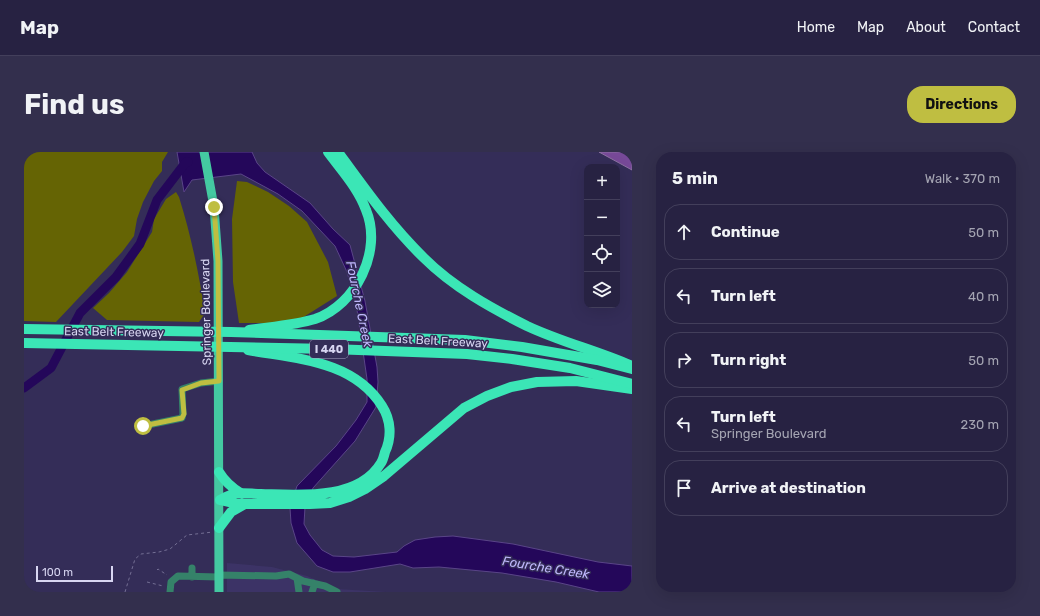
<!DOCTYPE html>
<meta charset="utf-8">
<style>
body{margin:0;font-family:Rubik,sans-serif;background:#332f4d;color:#f1f3f6}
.controls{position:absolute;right:12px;top:12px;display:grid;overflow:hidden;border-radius:8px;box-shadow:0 4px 16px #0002}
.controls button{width:36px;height:36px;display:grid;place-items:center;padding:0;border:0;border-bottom:1px solid #433f5b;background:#272242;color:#f1f3f6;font:20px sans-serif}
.scale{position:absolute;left:12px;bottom:10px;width:77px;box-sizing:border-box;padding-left:4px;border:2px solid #d8d6f2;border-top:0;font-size:11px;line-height:14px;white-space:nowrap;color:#d8d6f2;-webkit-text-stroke:3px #342d58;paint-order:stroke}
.stop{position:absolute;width:12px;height:12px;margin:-9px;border:3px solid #bfbe41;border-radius:50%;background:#fff}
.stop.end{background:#bfbe41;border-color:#fff;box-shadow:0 1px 4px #0008}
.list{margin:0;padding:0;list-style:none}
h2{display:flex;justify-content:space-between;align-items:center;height:52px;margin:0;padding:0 16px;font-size:17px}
h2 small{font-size:13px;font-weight:400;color:#a4a4b2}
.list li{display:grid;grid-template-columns:26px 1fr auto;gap:12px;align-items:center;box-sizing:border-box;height:56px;margin:0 8px 8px;padding:0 8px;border:1px solid #433f5b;border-radius:16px}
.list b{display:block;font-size:15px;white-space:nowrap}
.list p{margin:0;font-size:13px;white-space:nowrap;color:#a4a4b2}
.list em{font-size:13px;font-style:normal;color:#a4a4b2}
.icon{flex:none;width:22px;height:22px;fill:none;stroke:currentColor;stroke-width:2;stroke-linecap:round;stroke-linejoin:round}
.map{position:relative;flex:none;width:608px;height:440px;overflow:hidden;border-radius:16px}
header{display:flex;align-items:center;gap:24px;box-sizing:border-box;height:56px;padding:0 20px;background:#272242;border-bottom:1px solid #433f5b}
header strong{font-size:19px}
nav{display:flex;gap:22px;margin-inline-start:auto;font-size:14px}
.intro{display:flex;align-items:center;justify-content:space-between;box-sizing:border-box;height:96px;padding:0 24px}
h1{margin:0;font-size:28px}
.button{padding:10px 18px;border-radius:16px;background:#bfbe41;color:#111;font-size:14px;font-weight:700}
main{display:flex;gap:24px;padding:0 24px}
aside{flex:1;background:#272242;border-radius:16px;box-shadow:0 4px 16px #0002}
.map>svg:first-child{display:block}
.built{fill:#3c3366}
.forest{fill:#656404}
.water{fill:#24075a;stroke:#5a4588}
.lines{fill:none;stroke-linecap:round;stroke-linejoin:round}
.river{stroke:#24075a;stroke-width:9}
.building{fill:#774998;stroke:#8d73a2}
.path{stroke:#746f94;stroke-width:1;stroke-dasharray:3 3;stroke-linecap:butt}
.minor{stroke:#358269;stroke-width:7}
.major{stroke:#44c9a1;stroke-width:9}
.highway{stroke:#3be6b6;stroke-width:10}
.highway-bridge{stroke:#3be6b6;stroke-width:10}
.route{stroke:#bfbe41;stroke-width:5}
.labels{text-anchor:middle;stroke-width:3;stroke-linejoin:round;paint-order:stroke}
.shield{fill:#342d58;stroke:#a7a3c4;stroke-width:1}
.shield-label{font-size:11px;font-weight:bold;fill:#d8d6f2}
.street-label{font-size:12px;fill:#d8d6f2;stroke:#342d58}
.water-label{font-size:13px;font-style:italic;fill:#bfb7fc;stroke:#342d58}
</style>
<header>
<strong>Map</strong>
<nav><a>Home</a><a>Map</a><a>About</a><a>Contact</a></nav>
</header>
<div class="intro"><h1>Find us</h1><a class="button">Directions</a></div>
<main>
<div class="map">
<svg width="608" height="440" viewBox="0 0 608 440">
<rect width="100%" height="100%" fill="#342d58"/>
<path class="built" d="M203,411L248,415L283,424L313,437L362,440H203Z"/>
<path class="forest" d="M0,0H144L138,10V19L130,29L119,50L113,67L110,84L98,100L32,170L0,169Z
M213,29L223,30L244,40L265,54L283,70L304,110L313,144L278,166L246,171H215L209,130L208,67Z
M152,40L155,45C167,83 175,122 181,161L175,170L83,168L69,156L85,141L103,120L128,80L130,67L142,47Z"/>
<path class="water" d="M153,0H228L233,11L241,20L286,51L309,77L326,93L341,149L353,215L354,230L352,255L331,289L289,336L281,355L280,372L286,383L298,398L309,404L330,405L373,400L380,394L391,388L411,385L429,384L489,392L574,410L608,414V440H575L532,430L478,421L415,415L389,416L376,412L326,420H309L293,414L273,391L267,371L266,356L273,334L312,294L332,268L343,250V227L332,151L323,120L311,94L278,59L254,42L217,22L168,28L160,40Z"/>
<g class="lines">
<path class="river" d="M0,236L27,216L56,161L92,125L116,92L133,48L162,10H164"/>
</g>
<path class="building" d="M575,0H608V18Z"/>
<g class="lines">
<path class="path" d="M133,418L134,417L143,423
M123,430L139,434
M101,440L111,407L117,402L135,400L146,397L163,383L189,380"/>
<path class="minor" d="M119,274L158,266L159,262L158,237L177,231L195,229
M168,416V425
M195,423L252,424L265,422L279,429L301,434L313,440
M273,426L275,440
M146,440L147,430L154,424L195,425
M288,440L290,434L289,431"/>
<path class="major" d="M180,0L190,55L194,109L195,440"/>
<path class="highway" d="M314,0C341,37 367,74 400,106C429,135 467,156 503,174C537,190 574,199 608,214
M225,178C245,175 272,173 291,167C332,153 359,99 342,58C334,36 318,19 304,0
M195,320C201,330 208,336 218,342
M196,348L213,352H286L306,351L325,345L341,337L360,324L440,256L463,244L487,235L513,230L552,229L608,237
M196,348C200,346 205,343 209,342C218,340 228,342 237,342C274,343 334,349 357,311C359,308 360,304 361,300C368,285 367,268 358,254C329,208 272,207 224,198
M195,376L207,360L221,352"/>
<path class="highway-bridge" d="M0,177L207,180L441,188L498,195L573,208L608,217
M0,191L307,197L443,202L488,207L546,216L608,232"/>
</g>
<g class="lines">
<path class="route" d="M119,274L158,266L160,262L158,238L177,231L195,229L194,109L190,55"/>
</g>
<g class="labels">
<rect class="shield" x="286" y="188" width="38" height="18" rx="3"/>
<g class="shield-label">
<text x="305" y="201">I 440</text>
</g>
<g class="street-label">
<text transform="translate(182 160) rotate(-91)" y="4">Springer Boulevard</text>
<text transform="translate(90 180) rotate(1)" y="4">East Belt Freeway</text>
<text transform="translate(414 189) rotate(3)" y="4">East Belt Freeway</text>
</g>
<g class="water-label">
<text transform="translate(336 152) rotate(78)" y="5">Fourche Creek</text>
<text transform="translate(522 415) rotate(9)" y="5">Fourche Creek</text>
</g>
</g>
</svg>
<div class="controls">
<button>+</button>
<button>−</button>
<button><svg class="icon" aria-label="locate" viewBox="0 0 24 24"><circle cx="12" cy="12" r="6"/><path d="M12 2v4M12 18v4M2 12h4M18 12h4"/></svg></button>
<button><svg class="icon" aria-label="layers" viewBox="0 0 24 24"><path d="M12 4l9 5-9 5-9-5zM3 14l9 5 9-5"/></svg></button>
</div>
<div class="scale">100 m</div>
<div class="stop" style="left:119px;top:274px"></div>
<div class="stop end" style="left:190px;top:55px"></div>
</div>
<aside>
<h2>5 min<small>Walk · 370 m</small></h2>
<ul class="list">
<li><svg class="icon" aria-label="ahead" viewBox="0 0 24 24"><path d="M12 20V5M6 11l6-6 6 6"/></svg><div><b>Continue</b></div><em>50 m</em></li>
<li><svg class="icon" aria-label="left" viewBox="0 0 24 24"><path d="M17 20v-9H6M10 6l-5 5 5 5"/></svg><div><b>Turn left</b></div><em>40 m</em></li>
<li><svg class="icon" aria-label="right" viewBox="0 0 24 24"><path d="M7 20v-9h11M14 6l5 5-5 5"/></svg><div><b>Turn right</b></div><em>50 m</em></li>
<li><svg class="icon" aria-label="left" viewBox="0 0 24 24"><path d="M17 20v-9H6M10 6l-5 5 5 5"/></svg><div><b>Turn left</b><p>Springer Boulevard</p></div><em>230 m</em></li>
<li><svg class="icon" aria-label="arrive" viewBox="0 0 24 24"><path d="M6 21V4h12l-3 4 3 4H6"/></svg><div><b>Arrive at destination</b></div></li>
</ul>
</aside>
</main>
